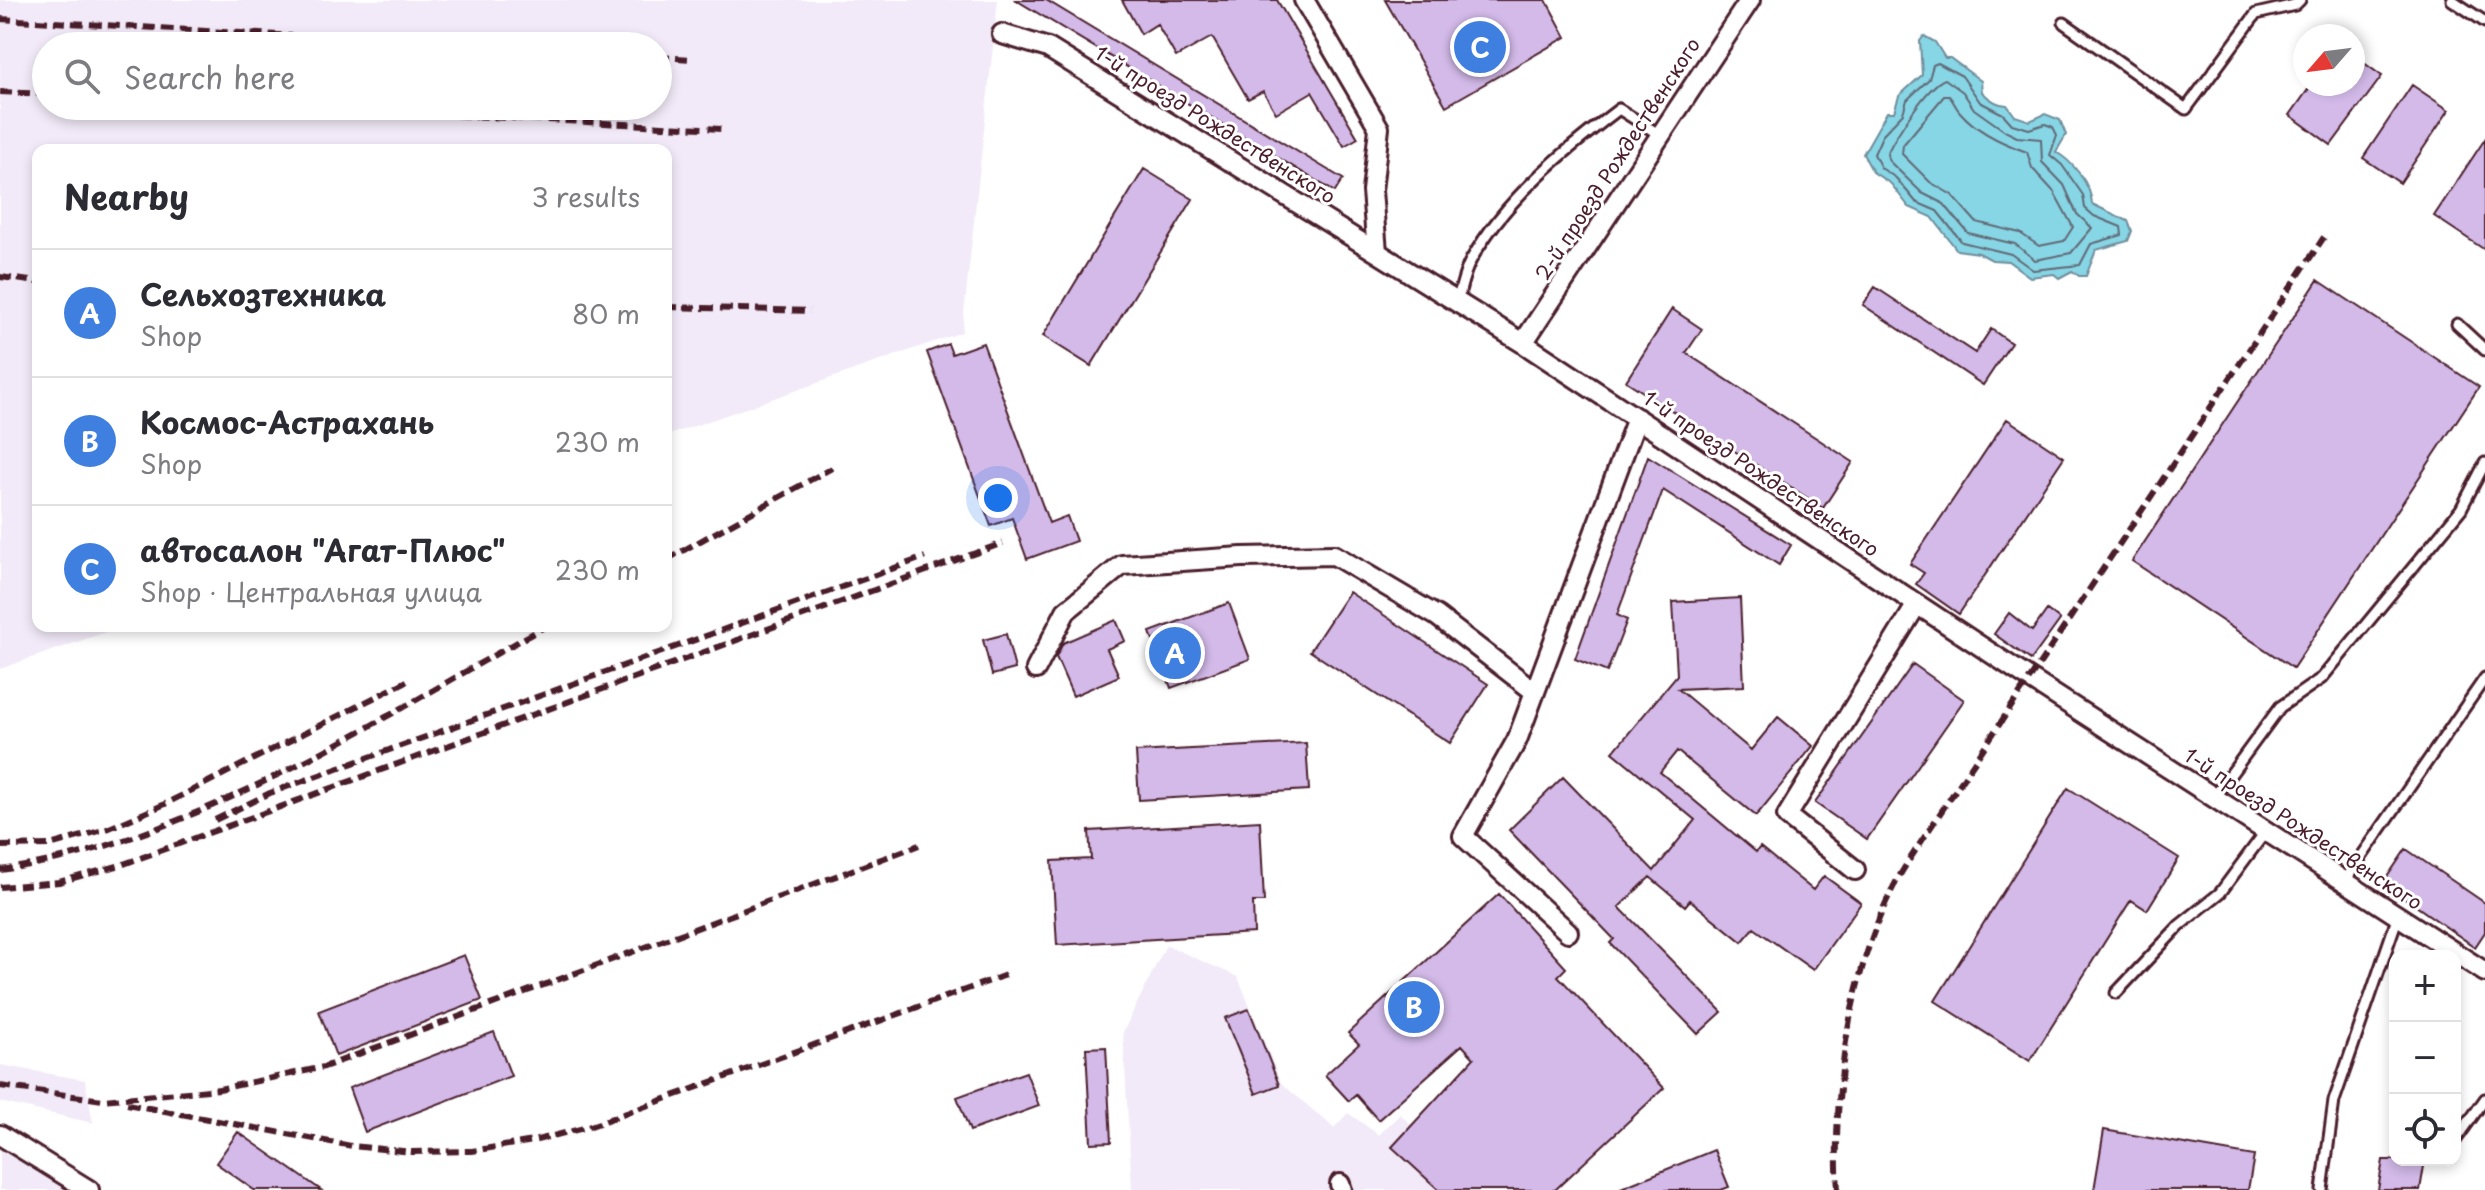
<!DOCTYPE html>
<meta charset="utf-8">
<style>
body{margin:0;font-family:"Playpen Sans",sans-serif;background:#f2f2f3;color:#2b2b33}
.controls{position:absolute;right:24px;bottom:24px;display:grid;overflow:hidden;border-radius:16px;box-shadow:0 4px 12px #0003}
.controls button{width:72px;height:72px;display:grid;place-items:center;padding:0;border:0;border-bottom:2px solid #e1e1e2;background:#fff;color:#2b2b33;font:40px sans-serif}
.compass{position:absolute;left:2293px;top:24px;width:72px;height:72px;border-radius:50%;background:#fff;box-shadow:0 4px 12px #0003;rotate:242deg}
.you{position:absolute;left:998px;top:498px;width:28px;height:28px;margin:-20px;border:6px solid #fff;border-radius:50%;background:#1a73e8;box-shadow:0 0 0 12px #1a73e833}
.badge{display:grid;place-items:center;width:52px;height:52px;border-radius:50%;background:#0f766e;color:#fff;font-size:26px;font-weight:700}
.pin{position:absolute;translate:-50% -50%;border:4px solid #fff;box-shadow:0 2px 8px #0006}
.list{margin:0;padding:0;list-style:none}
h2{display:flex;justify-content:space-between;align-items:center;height:104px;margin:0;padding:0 32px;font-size:34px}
h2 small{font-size:26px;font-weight:400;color:#7c7c81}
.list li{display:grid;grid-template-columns:52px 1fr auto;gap:24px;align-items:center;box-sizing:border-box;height:128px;padding:0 32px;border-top:2px solid #e1e1e2}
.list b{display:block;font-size:30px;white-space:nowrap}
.list p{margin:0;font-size:26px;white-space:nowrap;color:#7c7c81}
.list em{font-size:26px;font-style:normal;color:#7c7c81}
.icon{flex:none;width:44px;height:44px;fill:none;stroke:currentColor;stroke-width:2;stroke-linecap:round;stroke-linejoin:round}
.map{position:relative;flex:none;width:2485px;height:1190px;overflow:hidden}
.search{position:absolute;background:#fff;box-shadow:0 4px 12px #0003;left:32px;top:32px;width:640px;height:88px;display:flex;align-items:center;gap:20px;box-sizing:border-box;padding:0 28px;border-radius:44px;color:#7c7c81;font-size:30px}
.panel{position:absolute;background:#fff;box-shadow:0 4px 12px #0003;left:32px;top:144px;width:640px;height:488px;border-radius:16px}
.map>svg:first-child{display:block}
.built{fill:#f2eaf8;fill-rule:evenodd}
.water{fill:#87d6e5;stroke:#6f8d9b;stroke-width:2}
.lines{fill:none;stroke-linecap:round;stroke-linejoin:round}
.shore{stroke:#626875;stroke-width:2}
.building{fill:#d3bae9;stroke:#4a1f2b;stroke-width:2}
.service-casing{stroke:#4a1f2b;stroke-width:15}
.minor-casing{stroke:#4a1f2b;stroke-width:24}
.service{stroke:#fff;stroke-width:9}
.minor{stroke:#fff;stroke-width:18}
.rail{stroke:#4a1f2b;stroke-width:6;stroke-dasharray:12 6;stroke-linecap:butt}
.labels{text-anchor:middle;stroke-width:6;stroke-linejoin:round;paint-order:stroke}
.street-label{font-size:20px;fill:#4a1f2b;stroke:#fff}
</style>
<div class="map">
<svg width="2485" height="1190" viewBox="0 0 2485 1190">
<rect width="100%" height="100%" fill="#fff"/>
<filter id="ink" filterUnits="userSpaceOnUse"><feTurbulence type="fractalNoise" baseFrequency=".0125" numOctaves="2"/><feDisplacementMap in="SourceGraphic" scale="16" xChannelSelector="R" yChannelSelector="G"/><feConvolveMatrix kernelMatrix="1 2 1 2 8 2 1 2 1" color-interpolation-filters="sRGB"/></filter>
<g filter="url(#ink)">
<path class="built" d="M0,0H998L962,332L666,436V150H38V626H123L0,669ZM46,46H658V106H46Z
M1166,945L1238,977L1281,1083L1334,1128L1348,1113L1379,1135L1400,1114L1480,1190H1132L1123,1032Z
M0,1065L85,1080L93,1123L0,1102Z
M0,1145L70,1190H0Z"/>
<path class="water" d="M1924,36L1935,42L1945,58H1950L1981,81L1982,92C1989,99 1997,105 2007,105L2015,116L2030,121L2045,114L2060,120L2066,135L2056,152C2072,161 2091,184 2092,204L2128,221L2132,231L2128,241L2096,250L2086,276H2079L2072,271L2059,278L2054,274L2030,277L2008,261L1992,260L1979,253L1957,250L1932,217L1909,207L1891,184L1873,172L1863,154L1887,112H1894L1899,96L1922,75L1920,41Z"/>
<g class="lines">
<path class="shore" d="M1938,63L1962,76L1980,102L2003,114L2012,124L2029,129L2045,124L2053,127L2057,135L2050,155L2062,165L2083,195L2085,208L2094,216L2121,227L2122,235L2091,244L2080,265L2033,270L2011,254L1962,242L1937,211L1916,202L1896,178L1881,168L1874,154L1883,134L1903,113L1907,100L1929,79L1933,65Z
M1945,79L1963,92L1974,109L2005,131L2017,137L2041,139L2042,162L2064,185L2077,214L2092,228L2071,253L2035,260L2015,244L1968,233L1944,204L1922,193L1889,161L1887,154C1895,136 1928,85 1945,79Z
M1944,96H1949C1954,101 1955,107 1960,112C1977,132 2004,144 2027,152L2032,168L2054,192L2073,227L2064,241L2039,246L2020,233L1976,222L1952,195L1930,182L1902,154L1903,145Z"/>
</g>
<path class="building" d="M1016,0H1046L1343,179L1335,192Z
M1122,0H1277L1358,138L1344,146L1312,92L1276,113L1263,91L1248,99L1212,37L1176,57L1157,24L1141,34Z
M1385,0H1546L1566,37L1446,106Z
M2353,55L2382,76L2331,145L2290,115L2312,84H2353Z
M2412,85L2449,110L2400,183L2363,158Z
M2485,139V250L2434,216Z
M1144,169L1193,199L1091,366L1043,336Z
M2318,280L2479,387L2293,668L2132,561Z
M1875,287L1975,353L1991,329L2011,343L1983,385L1863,305Z
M1672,309L1702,329L1686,353L1853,462L1823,508L1626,381Z
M983,343L1049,523L1067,516L1076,541L1027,559L1012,518L991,526L927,352L948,344L952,354Z
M2007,419L2064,457L1959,614L1916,584L1924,573L1910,564Z
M1648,456L1791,545L1779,565L1663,490L1617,615L1627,620L1607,672L1575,659Z
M1349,592L1488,684L1450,743L1310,651Z
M1740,598L1744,686L1678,689L1751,750L1778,717L1813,746L1756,816L1677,751L1660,772L1756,852L1760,847L1813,890L1824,876L1861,903L1813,970L1754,928L1742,942L1690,900L1685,906L1650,877L1619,907L1722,1012L1698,1034L1610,943L1614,939L1509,830L1563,777L1654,871L1695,820L1613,752L1677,675L1673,602Z
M1229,603L1250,659L1171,688L1150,632Z
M2047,610L2060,620L2031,660L1994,634L2009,613L2032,631Z
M1116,620L1125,641L1107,649L1119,676L1073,696L1056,657L1063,643Z
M1006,634L1015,669L992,675L983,640Z
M1913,664L1964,700L1867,839L1815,803Z
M1306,743L1309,790L1139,800L1136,752Z
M2068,788L2179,858L2147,910L2131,900L2030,1061L1935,1001Z
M1260,821L1264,902H1253L1254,933L1057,945L1052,861L1091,859L1089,831Z
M2406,849L2485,903V932L2475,947L2383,883Z
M1499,894L1566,968L1558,976L1664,1088L1555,1190H1439L1392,1147L1474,1058L1462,1045L1378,1120L1356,1095L1349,1101L1325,1075L1359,1044L1348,1033Z
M464,955L482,1000L336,1056L319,1011Z
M1249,1009L1279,1085L1256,1094L1225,1018Z
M494,1032L511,1076L365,1132L349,1088Z
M1106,1047L1111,1142L1091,1143L1086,1048Z
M1026,1072L1039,1106L970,1131L957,1097Z
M2104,1130L2254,1156L2248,1190H2094Z
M238,1132L321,1190H254L216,1163Z
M1714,1150L1729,1187L1721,1190H1616Z
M2383,1160H2425L2420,1190H2378Z"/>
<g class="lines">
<defs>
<path id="service" d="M2452,0L2485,22
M2064,23L2186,109L2256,14L2295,5L2300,0
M1457,302C1461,289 1464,272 1471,260C1505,199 1564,151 1619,109L1660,135
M2457,324L2485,350
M2214,797L2280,707L2322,678L2461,509L2485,463
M2344,882L2485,678
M2116,993L2180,925L2220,893L2266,831
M2455,1141L2485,1099
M2322,1190L2334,1101L2398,916"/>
<path id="minor" d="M1304,0L1379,128L1372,191L1377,252
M1002,34L1048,48L1523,343L2030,679L2485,972
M1523,343L1750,0
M1036,669L1066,611L1122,565L1242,557L1334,555L1437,616L1535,692
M1855,870L1787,816L1917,604
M1568,932L1463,836L1517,740L1637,418
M0,1135L89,1190
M1340,1184L1342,1190"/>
</defs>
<use href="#service" class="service-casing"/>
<use href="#minor" class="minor-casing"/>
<use href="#service" class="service"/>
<use href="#minor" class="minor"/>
<path class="rail" d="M0,19L467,46
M658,57L692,59
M0,92L46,94
M277,106L721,129
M0,277L38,282
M666,307L810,311
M666,560L832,468
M215,820L270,793L925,557
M0,846L50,845L107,829L163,805L409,680
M0,870C192,843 378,719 546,626
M0,887L59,882L121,865L1003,543
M0,1086L103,1100L219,1089L324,1067L919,845
M127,1104L352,1146L412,1152L472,1151L533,1141L588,1127L1006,975
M1838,1190C1832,1099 1849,979 1889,896C1899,874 1914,853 1927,833L2324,237"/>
</g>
</g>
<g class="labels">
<g class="street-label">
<text transform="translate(1215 125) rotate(32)" y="7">1-й проезд Рождественского</text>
<text transform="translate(1618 159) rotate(-57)" y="7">2-й проезд Рождественского</text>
<text transform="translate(1761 474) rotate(34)" y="7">1-й проезд Рождественского</text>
<text transform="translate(2303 829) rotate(33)" y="7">1-й проезд Рождественского</text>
</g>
</g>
</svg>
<div class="controls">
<button>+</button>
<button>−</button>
<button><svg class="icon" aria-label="locate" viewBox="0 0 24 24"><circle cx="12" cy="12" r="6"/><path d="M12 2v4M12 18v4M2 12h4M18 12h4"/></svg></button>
</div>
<svg class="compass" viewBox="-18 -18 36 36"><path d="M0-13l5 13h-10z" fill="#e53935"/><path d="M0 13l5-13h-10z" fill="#7c7c81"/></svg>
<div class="you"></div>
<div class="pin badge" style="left:1175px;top:653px;background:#3f7fe0">A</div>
<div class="pin badge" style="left:1414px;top:1007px;background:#3f7fe0">B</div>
<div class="pin badge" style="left:1480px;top:47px;background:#3f7fe0">C</div>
<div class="search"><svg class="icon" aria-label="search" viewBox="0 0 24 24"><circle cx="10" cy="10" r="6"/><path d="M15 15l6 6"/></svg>Search here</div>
<section class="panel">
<h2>Nearby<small>3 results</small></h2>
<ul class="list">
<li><span class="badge" style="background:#3f7fe0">A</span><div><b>Сельхозтехника</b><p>Shop</p></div><em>80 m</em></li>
<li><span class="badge" style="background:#3f7fe0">B</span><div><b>Космос-Астрахань</b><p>Shop</p></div><em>230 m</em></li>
<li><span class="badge" style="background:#3f7fe0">C</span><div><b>автосалон &quot;Агат-Плюс&quot;</b><p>Shop · Центральная улица</p></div><em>230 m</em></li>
</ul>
</section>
</div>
